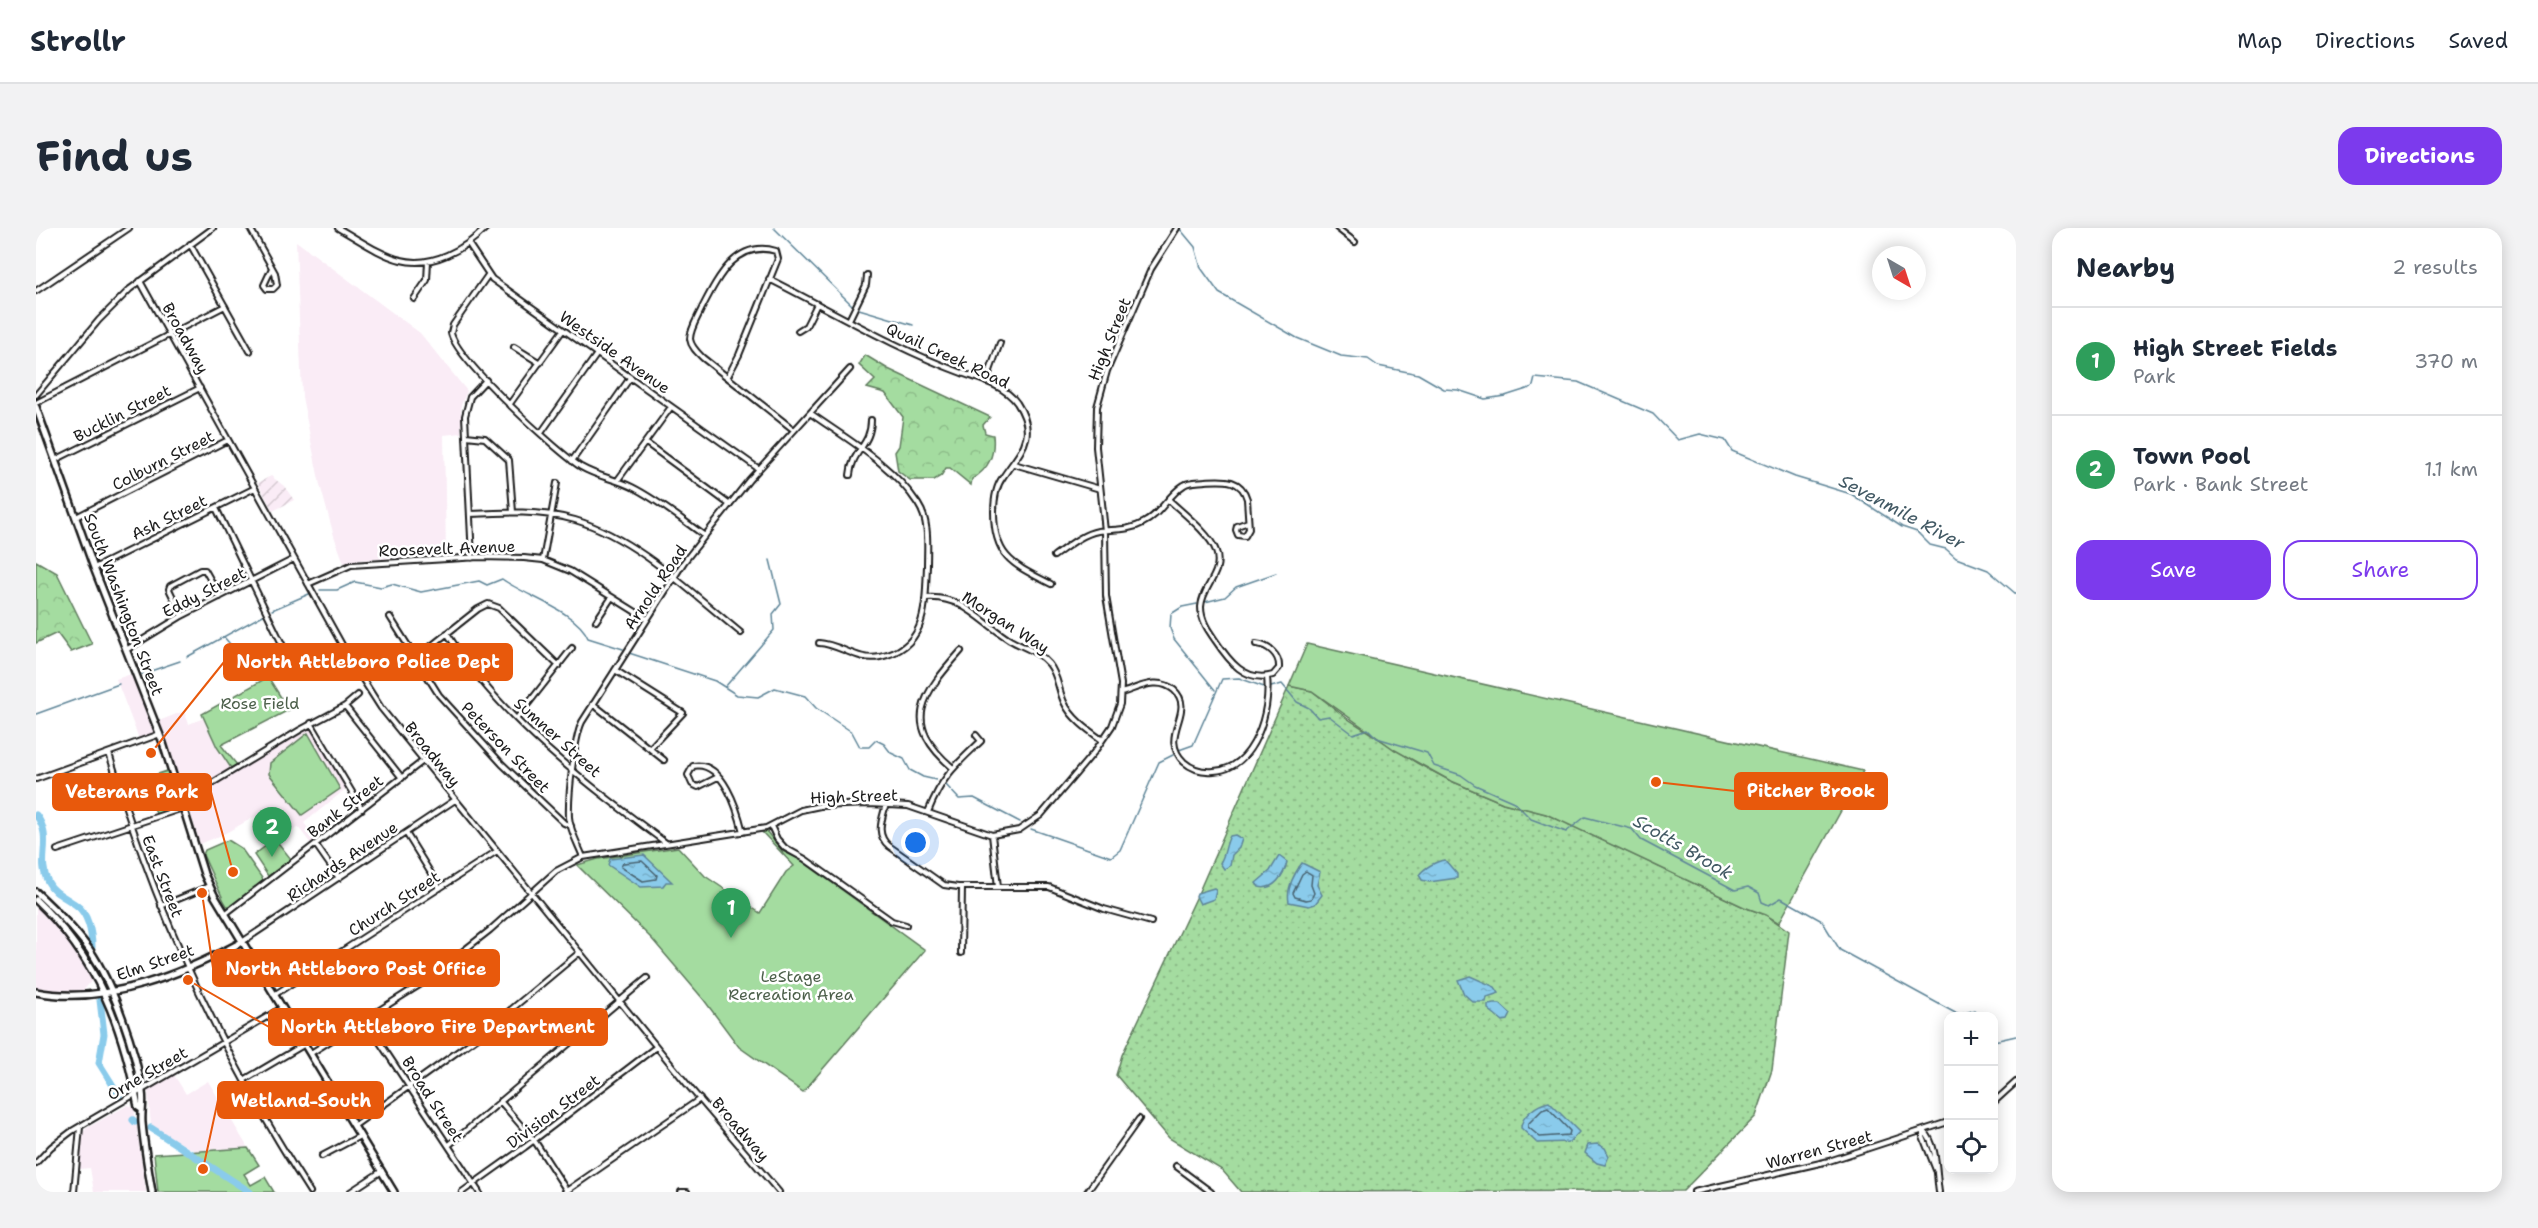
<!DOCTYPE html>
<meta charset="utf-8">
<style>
body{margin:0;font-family:"Shantell Sans",sans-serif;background:#f2f2f3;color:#1f2937}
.controls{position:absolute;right:18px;bottom:18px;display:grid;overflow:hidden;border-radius:12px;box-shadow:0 3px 15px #0003}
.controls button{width:54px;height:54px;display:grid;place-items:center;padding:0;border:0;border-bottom:2px solid #e0e1e3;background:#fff;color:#1f2937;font:30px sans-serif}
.compass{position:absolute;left:1836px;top:18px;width:54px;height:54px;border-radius:50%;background:#fff;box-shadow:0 3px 15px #0003;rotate:141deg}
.you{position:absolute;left:880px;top:615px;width:21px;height:21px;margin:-15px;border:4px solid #fff;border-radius:50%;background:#1a73e8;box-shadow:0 0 0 9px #1a73e833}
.badge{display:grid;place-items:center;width:39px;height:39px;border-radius:50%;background:#7c3aed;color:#fff;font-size:20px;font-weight:700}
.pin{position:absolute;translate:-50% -50px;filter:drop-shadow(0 2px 3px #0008)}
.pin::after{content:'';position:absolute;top:32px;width:21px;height:18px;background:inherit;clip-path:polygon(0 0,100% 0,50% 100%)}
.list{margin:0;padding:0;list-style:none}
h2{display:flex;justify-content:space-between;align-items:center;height:78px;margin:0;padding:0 24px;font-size:26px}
h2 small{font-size:20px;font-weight:400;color:#747a83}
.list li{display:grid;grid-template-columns:39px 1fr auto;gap:18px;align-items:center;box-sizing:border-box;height:108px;padding:0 24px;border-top:2px solid #e0e1e3}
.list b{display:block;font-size:22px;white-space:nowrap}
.list p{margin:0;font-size:20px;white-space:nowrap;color:#747a83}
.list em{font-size:20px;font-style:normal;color:#747a83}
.actions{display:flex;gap:12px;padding:18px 24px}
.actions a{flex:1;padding:14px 0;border:2px solid #7c3aed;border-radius:18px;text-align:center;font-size:21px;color:#7c3aed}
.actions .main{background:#7c3aed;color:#fff}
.icon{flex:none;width:33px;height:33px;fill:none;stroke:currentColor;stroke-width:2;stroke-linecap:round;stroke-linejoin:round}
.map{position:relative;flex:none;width:1980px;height:964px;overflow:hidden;border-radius:18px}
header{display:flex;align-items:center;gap:36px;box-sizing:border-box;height:84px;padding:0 30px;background:#fff;border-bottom:2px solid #e0e1e3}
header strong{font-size:28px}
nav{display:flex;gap:33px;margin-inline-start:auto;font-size:21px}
.intro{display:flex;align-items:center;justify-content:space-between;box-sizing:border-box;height:144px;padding:0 36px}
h1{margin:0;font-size:42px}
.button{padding:15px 27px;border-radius:18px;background:#7c3aed;color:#fff;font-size:21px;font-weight:700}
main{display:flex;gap:36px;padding:0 36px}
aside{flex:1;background:#fff;border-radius:18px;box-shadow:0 3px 15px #0003}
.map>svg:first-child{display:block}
.built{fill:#faecf6}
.industrial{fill:url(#industrial-furrows)}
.grass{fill:url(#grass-dots);stroke:#607c5e;stroke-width:1.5}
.forest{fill:url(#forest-crowns);stroke:#607c5e;stroke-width:1.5}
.green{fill:#a4dca0;stroke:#607c5e;stroke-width:1.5}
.water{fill:url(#water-ripples);stroke:#5e8598;stroke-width:1.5}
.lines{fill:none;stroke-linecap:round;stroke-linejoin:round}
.shore{stroke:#48626f;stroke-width:1.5}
.stream{stroke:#5e8598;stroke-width:1.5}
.river{stroke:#8acbeb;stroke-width:7}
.minor-casing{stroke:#1c1c1c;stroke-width:8}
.major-casing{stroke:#1c1c1c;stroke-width:10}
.minor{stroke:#fff;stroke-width:4}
.major{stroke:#fff;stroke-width:5}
.labels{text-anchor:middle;stroke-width:5;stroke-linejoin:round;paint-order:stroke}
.street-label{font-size:16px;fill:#1c1c1c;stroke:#fff}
.park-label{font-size:16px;fill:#4c5f4a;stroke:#fff}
.water-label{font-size:18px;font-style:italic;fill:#425964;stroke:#fff}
.leader{fill:none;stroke:#e8590c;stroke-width:2}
.callout-dot{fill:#e8590c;stroke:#fff;stroke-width:2}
.callout{fill:#e8590c;stroke:#e8590c;stroke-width:2}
.callout-label{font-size:18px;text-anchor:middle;font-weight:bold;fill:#fff}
</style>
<header>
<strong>Strollr</strong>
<nav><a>Map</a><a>Directions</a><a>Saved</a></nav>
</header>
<div class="intro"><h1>Find us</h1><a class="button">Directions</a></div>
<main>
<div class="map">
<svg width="1980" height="964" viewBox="0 0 1980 964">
<defs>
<pattern id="industrial-furrows" width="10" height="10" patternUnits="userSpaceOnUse" patternTransform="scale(1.5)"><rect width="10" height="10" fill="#faecf6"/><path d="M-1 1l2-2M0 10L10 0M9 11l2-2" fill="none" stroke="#d6cad2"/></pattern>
<pattern id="grass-dots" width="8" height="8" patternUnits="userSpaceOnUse" patternTransform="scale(1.5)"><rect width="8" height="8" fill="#a4dca0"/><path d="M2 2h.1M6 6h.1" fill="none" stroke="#8dbc89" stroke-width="1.8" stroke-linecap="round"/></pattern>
<pattern id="forest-crowns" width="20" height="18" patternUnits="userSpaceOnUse" patternTransform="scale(1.5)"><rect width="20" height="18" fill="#a4dca0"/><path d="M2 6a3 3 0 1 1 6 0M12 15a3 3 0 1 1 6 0" fill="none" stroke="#8dbc89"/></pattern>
<pattern id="water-ripples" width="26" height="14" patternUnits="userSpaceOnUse" patternTransform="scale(1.5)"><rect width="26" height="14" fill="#8acbeb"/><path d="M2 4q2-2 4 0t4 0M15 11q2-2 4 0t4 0" fill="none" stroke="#76aec9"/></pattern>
</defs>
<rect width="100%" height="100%" fill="#fff"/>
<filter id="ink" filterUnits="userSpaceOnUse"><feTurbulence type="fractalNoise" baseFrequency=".0167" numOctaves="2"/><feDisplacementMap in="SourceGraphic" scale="12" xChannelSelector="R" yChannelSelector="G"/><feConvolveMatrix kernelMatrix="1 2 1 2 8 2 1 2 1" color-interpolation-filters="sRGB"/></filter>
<g filter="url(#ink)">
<path class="built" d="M260,13L384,105L431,163L425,177V205L408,207L410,327L321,332L308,335L298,308L284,257L266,169Z
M95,446L117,503L116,506L103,511L80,451Z
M148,483L153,496L168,490L181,519L195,540L150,567L147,565L134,521L123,493Z
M274,499L311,560L268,595L281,612L275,616L262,599L250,608L234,580L186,607L164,616L151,574Z
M0,678L25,702L45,728L57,751L47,763L17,762L0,759Z
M138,847L150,866L172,853L212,920L159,923L115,898L112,863Z
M92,877L98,880L110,964H58L54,940L43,941L47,904L51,900Z"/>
<path class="industrial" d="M235,248L248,258L258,272L237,283L222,255Z"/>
<path class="grass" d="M1253,458L1276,463L1312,491L1381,535L1413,552L1467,575L1510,586L1537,598L1708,679L1730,687L1753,703L1736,842L1720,888L1647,963L1205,964L1186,942L1133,910L1080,847L1086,827L1161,668Z"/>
<path class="forest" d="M829,127L852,141L954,189L947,197L949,205L957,207C959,227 953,241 936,251L935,257L914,240H910L905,248L898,252H874L862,243L859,224L863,218L867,189L849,165L831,160L839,152L823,137Z
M0,333L21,345L56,416L35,424L21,405L0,415Z"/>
<path class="green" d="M1271,416L1827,543L1743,695L1730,687L1708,679L1510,586L1467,575L1413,552L1359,522L1276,463L1253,458Z
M232,449L253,482L185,517L201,537L195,540L181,519L166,486Z
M272,505L304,561L266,587L233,546L234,535Z
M131,543L141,578L120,586L110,550Z
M726,604H731L746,623L763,631L889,722L767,864L703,819L668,772L616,711L541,637L562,631L642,619L669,648L724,685L750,644L758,638Z
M239,611L255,631L232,648L218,627Z
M192,612L205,620L228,653L195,678H191L188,673L167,627L169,622Z
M212,920L223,937L208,946L215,957L229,949L238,964H122L118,926Z"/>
<path class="water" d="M1199,607L1206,611L1203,620L1196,627L1194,638L1188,641L1184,635C1190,625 1189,617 1194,608Z
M608,627L636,654H630L627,658L605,659L572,637L574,631Z
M1243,628L1251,634C1248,647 1238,663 1223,659L1220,655L1234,643Z
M1409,632L1421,646V650L1393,654L1386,652L1383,647C1388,640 1400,633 1409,632Z
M1266,635L1284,644L1281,657L1286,667L1279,676L1273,678L1253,674C1250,660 1258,646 1266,635Z
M1178,660L1180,663L1178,671L1164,676L1160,668L1161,665Z
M1434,748L1459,759L1463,765L1451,769L1450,774H1437L1428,766L1422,752Z
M1458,776H1464L1475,786L1472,792L1467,793L1452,781V777Z
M1513,874L1543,904L1534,914L1501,915L1485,900C1485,888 1501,876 1513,874Z
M1561,916L1569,920L1573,928L1569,937L1561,935L1549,925L1552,917Z"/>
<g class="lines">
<path class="shore" d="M606,633L621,647L620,651L607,653L585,639L587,635Z
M1270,643L1276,647L1275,657L1278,665L1275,671L1270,672L1259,669L1257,665L1266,646Z
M1512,880L1534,903L1533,907L1504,909L1492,899V896L1506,882Z"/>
<path class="stream" d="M738,0L816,77
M1144,1L1159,19L1165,40L1183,65L1261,110L1305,128L1332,131L1342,138L1382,146L1408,161L1422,162L1449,171L1469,168L1494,160L1497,158L1499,150L1542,154L1617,186L1642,212L1664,206L1689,212L1696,223L1759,249L1815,266L1866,299L1881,304L1894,317L1910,321L1920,330L1952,342L1980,366
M823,81L877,97
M284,362H301L319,354L345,359L356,356L385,364L443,353L451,357L466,351C489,368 542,384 552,410L587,421
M1169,374L1189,369L1200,359L1240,345
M1161,376L1146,379L1135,386L1134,400L1138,411L1179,462
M236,382L273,366
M188,409L199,422C237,418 269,424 306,436
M593,425L679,453L701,467L722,469L739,460L769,468L780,480L816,504L824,519H833L840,512L848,516L855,525L868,531L874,542L887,549L900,552
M151,429L229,386
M106,446L144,433
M689,459L738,402L737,386L745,376L734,332
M1235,459L1246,456L1261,474L1273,480L1282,490L1293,488L1317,506L1332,501L1341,510L1391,525L1398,538L1425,547L1439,557L1478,574L1495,591L1530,604L1549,589L1596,601L1605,612L1699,662L1712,659L1723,665L1726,674L1733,677L1745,670L1786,693L1804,722L1923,787L1939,782L1944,788
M0,486L83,456
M1143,522L1157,517L1186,451L1203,450L1228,459
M910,557L923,571L938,570L984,594
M995,601L1075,629L1084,622L1123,534L1137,527
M1958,813L1980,808"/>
<path class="river" d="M0,587C18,610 0,631 12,654C18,666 30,669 40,677C52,685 56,705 56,719
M64,772L68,806L63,835L83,867
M97,892L99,894
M115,900L214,964"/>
<defs>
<path id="minor" d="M214,0L239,45L241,57L237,61H231L228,57L236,40
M302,0C322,11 344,27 365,32C396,40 429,21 450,0
M1301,0L1319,14
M432,15L456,51L723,241
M154,16L214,123
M452,47L417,97L415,105C420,131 520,223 545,239C562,249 580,251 596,259C622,272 645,291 669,308
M733,51C797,83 858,120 926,145C945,152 968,157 981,175C1003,209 984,223 967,249C960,258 958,273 958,284C958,330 978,337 1015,356
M104,53L315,433L345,480L655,861L743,964
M0,63L93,0
M378,71L391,52L392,33
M813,92L830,57L831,47
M762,103L770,98L781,76
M478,119L504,135
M692,148L703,127L742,31L740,23C700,11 681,51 666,80C662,89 654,101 654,111C655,119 662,125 667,130L758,202
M950,154L964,115
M0,167L63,92L94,61L177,0
M0,175L189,78
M473,177L527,102
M774,185C812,212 856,236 882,276C894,294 891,317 891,338C889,377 892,419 844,429C822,434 804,416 783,415
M505,205L561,126
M430,208L449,210L473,232L477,284
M610,215L694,277
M19,232L164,160
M536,233L594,150
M978,236L1064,261
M814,247C816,222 835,218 835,192
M581,253L635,179
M1133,272C1147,285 1174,306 1180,323C1188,346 1166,358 1165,379C1165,392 1172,402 1179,412C1193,433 1209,455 1237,447L1243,440C1244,427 1232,417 1220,416
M180,280L247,418
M434,286C469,284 504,282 539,292C600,310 657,366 705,405
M40,289L192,212
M1018,328C1032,318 1046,306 1062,303C1078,301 1093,303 1107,295C1124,287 1132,267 1148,257C1154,253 1163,254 1170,253C1188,252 1205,250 1211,271L1213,301L1209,308L1202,307L1200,302L1201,298L1212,294
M436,330L429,188L434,169L450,152
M507,332L521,255
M58,340L219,260
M272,356L315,337L443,329L488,330L507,332L534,343L611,391
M890,370C927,367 946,395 974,412C988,420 1002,423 1013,436C1022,447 1022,461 1028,474C1035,490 1052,502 1066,512
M146,388L133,361L134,358L164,342H169L184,369
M354,389L403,467L466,536L528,595L535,598
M560,393L576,369
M411,405C464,491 551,556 630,615
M90,422L144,389L258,331
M380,430L442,381L452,376L463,380L523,438
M579,442L647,485L614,520
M1085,465C1102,460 1122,448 1138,462C1161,483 1121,508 1148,534C1156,541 1167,544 1178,543C1219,541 1235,482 1231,449
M557,476L628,532
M309,478L366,550
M481,490L536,420
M275,495L326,581
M73,525C118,681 186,827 274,964
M917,540C864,495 886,467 925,423
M682,549L662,559L656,556L652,547L657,538C687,532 702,583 707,604
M0,551L124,506
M145,574L264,502L309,478L322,467
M850,576C846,592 839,606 853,618L908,657L922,659H1013L1068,681L1115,694
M892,584C907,547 918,539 945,513L940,507
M735,598L741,611L749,620L769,631L856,693L870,697
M370,605L404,660
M956,607L962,659
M280,617L303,650
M21,622L147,580
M547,629C542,616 534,603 533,589C532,569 538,511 546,494L648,334L713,252L814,141
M125,678L174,658
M189,686L387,533
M206,714L419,572
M925,725L926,659
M238,767L461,623
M329,792L443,964
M275,825L385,756L454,702L520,643L547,629L730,600L765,582L784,578L833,576L872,578L956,607L983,602L1005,587L1059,523L1076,498L1084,476L1085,456L1070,368L1069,303L1060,219L1061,179L1071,143L1115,41L1141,0
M208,852L269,816
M464,873L500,915L531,963
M1958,874L1980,854
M318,898L442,809L544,724
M1888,903C1902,917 1900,946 1903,964
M1888,903L1887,909L1900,942
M413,917L611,750
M286,928L324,908
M0,935L15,919L36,903L246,780
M1140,938L1175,964
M38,964L44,899
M314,964L346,943
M426,964L489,919L620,819
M529,964L664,871
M645,964H651
M1051,964L1103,891
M1658,964L1793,933L1912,894"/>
<path id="major" d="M0,179L58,340L127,515L168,646L178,667L358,964
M0,664C19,682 38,700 53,721C77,756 100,822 106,864C108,875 105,884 106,895C108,918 112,941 116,964
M0,672C61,730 87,798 102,879L105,881
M0,764C70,778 146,746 206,714"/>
</defs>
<use href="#minor" class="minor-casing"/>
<use href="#major" class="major-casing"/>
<use href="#minor" class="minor"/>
<use href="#major" class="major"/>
</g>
</g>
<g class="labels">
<g class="street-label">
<text transform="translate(150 110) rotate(61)" y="6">Broadway</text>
<text transform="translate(1073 111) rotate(-68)" y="6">High Street</text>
<text transform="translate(579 124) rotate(35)" y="6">Westside Avenue</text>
<text transform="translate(912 127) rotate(25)" y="6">Quail Creek Road</text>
<text transform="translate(86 185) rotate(-27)" y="6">Bucklin Street</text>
<text transform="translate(127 232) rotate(-27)" y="6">Colburn Street</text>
<text transform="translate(133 289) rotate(-26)" y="6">Ash Street</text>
<text transform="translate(411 320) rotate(-2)" y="6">Roosevelt Avenue</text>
<text transform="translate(619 359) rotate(-56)" y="6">Arnold Road</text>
<text transform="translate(168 364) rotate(-27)" y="6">Eddy Street</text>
<text transform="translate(88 376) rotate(69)" y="6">South Washington Street</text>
<text transform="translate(970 394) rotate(33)" y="6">Morgan Way</text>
<text transform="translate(522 509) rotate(42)" y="6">Sumner Street</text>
<text transform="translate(470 519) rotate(46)" y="6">Peterson Street</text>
<text transform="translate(397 526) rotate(51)" y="6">Broadway</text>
<text transform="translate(818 568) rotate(-2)" y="6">High Street</text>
<text transform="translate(309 578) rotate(-38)" y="6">Bank Street</text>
<text transform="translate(306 633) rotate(-34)" y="6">Richards Avenue</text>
<text transform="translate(127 648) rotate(69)" y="6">East Street</text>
<text transform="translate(358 675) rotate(-33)" y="6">Church Street</text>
<text transform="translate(119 734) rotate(-19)" y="6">Elm Street</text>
<text transform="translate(111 845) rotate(-30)" y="6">Orne Street</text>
<text transform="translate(397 871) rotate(57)" y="6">Broad Street</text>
<text transform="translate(517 883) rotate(-37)" y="6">Division Street</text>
<text transform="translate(705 901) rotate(49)" y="6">Broadway</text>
<text transform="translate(1783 921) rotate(-15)" y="6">Warren Street</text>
</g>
<g class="park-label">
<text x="224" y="481">Rose Field</text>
<text x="755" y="754">LeStage<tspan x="755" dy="18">Recreation Area</tspan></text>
</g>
<g class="water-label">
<text transform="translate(1866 284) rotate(28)" y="6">Sevenmile River</text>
<text transform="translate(1647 619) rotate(30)" y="6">Scotts Brook</text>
</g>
</g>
<path class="leader" d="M115 525L188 434M1620 554L1699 563M197 644L175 564M166 665L177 740M152 752L233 799M167 941L182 872"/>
<g class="callout-dot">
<circle cx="115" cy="525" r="6"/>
<circle cx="1620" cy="554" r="6"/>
<circle cx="197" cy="644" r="6"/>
<circle cx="166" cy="665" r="6"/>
<circle cx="152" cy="752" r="6"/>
<circle cx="167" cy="941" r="6"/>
</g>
<g class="callout">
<rect x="188" y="416" width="288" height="36" rx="6"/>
<rect x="1699" y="545" width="152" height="36" rx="6"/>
<rect x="17" y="546" width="158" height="36" rx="6"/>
<rect x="177" y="722" width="286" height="36" rx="6"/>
<rect x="233" y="781" width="338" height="36" rx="6"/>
<rect x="182" y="854" width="165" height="36" rx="6"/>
</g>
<g class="callout-label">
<text x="332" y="440">North Attleboro Police Dept</text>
<text x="1775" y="569">Pitcher Brook</text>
<text x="96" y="570">Veterans Park</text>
<text x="320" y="747">North Attleboro Post Office</text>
<text x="402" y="805">North Attleboro Fire Department</text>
<text x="265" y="879">Wetland-South</text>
</g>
</svg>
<div class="controls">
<button>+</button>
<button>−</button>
<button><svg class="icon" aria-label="locate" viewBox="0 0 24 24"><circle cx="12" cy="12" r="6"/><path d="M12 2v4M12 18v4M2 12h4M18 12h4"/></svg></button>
</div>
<svg class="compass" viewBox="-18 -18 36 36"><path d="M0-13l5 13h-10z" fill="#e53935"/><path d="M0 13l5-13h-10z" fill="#747a83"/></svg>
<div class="you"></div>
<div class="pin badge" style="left:695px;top:710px;background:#2e9e5b">1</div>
<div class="pin badge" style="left:236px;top:629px;background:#2e9e5b">2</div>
</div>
<aside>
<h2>Nearby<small>2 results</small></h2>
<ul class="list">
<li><span class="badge" style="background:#2e9e5b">1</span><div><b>High Street Fields</b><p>Park</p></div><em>370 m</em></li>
<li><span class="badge" style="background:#2e9e5b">2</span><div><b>Town Pool</b><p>Park · Bank Street</p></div><em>1.1 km</em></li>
</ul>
<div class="actions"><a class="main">Save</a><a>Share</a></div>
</aside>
</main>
